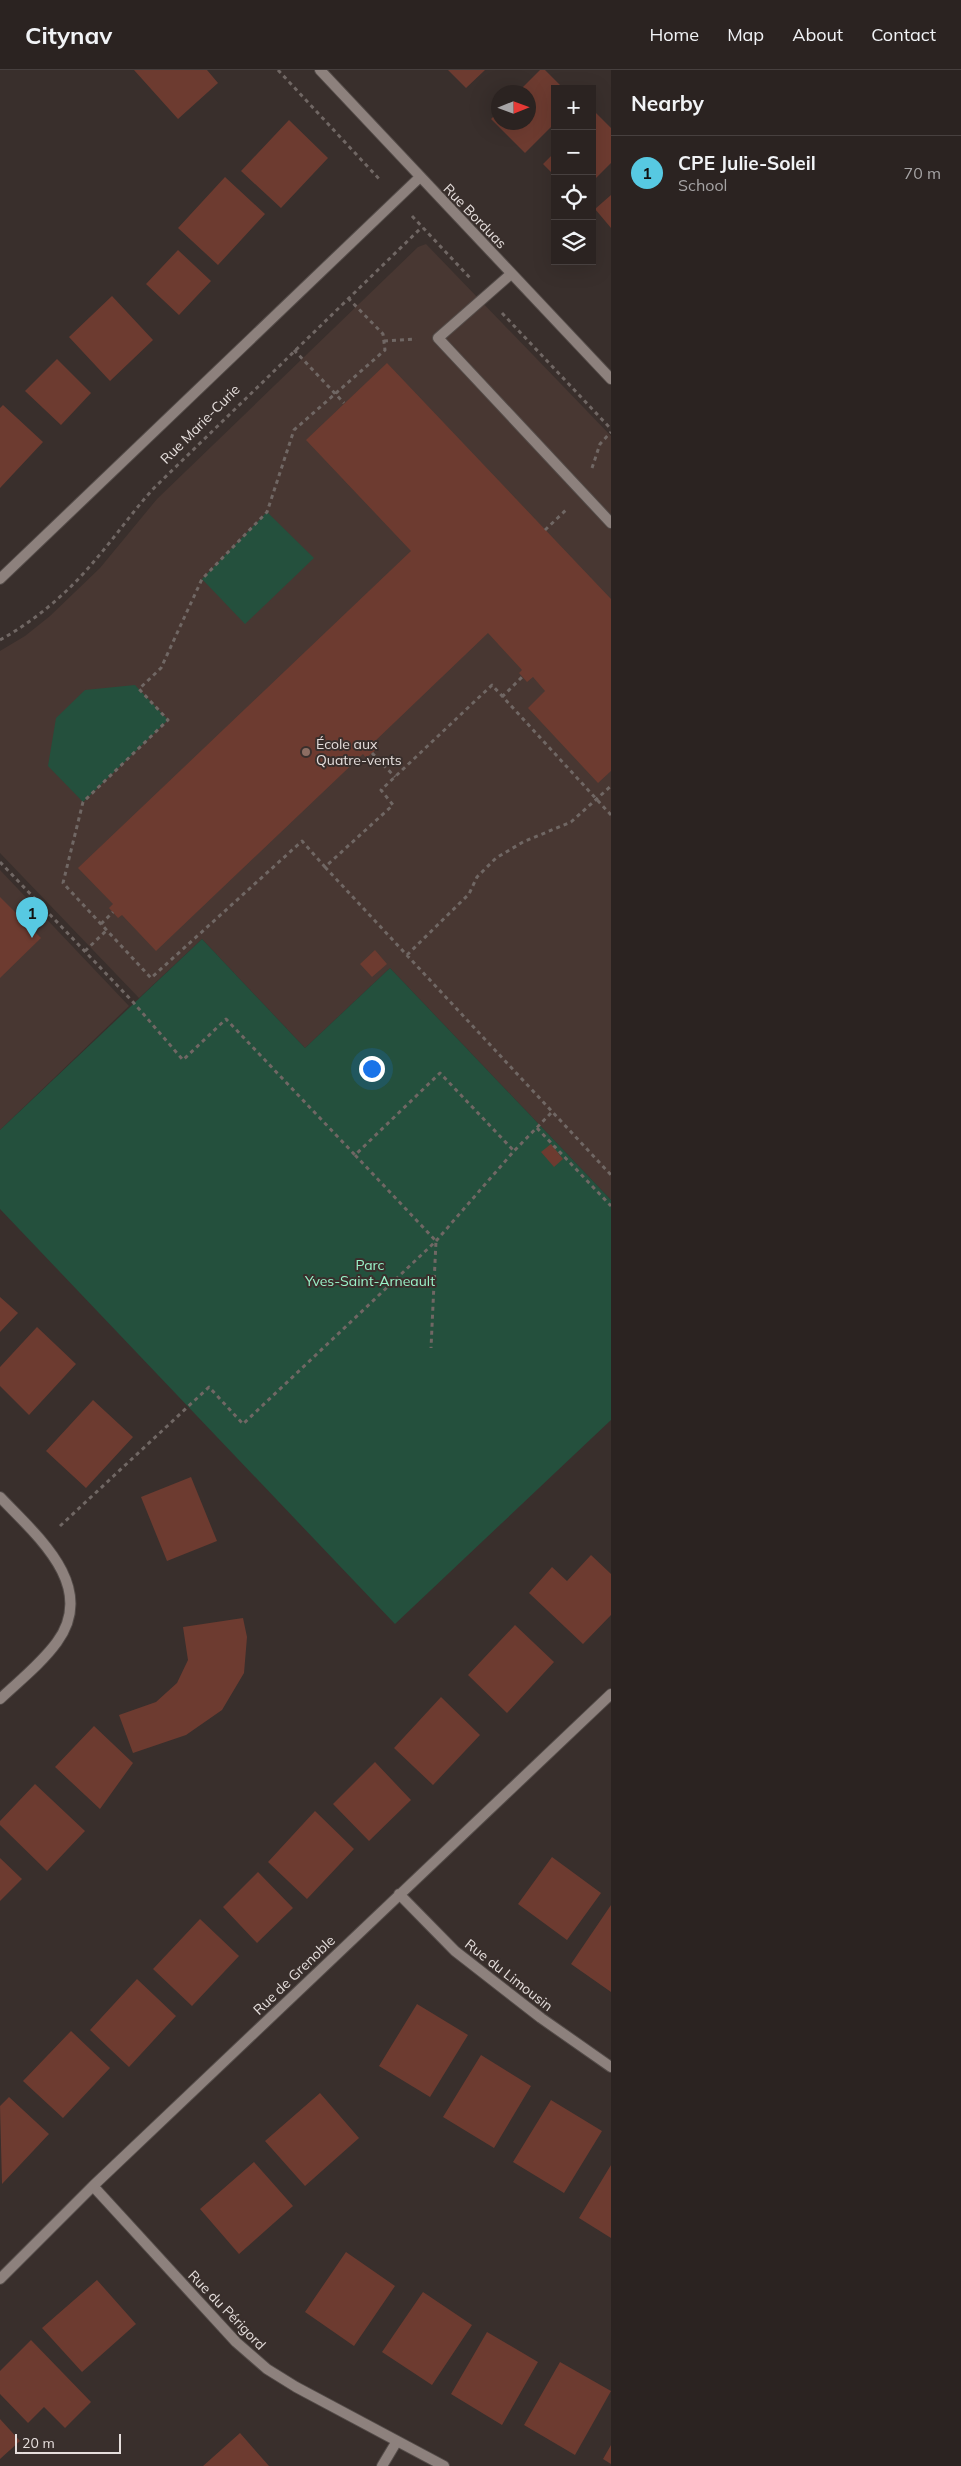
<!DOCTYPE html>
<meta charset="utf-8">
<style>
body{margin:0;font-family:Mulish,sans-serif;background:#372f2e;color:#f1f3f6}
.controls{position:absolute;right:15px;top:15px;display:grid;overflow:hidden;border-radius:0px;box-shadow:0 5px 20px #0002}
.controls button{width:45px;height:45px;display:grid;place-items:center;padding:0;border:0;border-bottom:1px solid #47403f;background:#2b2321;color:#f1f3f6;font:25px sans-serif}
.compass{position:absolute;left:491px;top:15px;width:45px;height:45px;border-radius:50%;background:#2b2321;box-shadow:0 5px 20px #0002;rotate:89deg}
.scale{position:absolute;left:15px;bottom:12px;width:106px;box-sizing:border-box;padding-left:5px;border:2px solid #e5dedc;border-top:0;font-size:14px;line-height:18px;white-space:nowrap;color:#e5dedc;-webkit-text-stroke:4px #392f2c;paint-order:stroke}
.you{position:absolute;left:371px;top:998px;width:18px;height:18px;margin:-12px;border:4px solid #fff;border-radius:50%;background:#1a73e8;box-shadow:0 0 0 8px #1a73e833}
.badge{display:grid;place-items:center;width:32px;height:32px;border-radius:50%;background:#57c9e2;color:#111;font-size:16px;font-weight:700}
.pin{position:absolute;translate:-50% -41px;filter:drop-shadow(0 1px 2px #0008)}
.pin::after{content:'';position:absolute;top:26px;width:18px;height:15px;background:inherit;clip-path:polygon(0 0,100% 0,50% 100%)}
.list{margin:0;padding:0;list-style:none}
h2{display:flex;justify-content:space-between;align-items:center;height:65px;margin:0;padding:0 20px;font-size:21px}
h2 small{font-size:16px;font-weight:400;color:#a6a4a5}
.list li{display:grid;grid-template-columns:32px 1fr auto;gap:15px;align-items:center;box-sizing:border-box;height:75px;padding:0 20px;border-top:1px solid #47403f}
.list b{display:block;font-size:19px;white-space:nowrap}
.list p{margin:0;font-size:16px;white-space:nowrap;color:#a6a4a5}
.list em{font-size:16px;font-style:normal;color:#a6a4a5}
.icon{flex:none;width:28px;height:28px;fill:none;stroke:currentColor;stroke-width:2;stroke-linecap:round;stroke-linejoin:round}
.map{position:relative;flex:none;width:611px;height:2396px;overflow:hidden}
header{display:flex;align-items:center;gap:30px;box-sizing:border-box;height:70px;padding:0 25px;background:#2b2321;border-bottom:1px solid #47403f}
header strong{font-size:24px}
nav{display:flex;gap:28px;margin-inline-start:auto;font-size:18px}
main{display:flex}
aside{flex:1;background:#2b2321}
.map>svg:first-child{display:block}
.built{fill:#483732}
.green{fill:#24503d}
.building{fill:#6d3b30}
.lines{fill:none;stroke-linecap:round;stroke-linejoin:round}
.service-casing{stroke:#534b48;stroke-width:12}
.minor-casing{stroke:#534b48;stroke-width:12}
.path{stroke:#706764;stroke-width:3;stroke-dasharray:4 4;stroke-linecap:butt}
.service{stroke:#8d817d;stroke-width:10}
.minor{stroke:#8d817d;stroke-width:10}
.education-dot{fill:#8d6e63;stroke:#392f2c;stroke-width:2}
.labels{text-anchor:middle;stroke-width:4;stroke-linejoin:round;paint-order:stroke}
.street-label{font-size:14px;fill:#e5dedc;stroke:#392f2c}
.poi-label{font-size:14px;fill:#e5dedc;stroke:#392f2c;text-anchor:start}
.park-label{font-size:14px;fill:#9af3c9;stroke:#392f2c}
</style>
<header>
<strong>Citynav</strong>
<nav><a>Home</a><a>Map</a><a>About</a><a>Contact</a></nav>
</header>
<main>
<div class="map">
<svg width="611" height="2396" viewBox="0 0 611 2396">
<rect width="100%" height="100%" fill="#392f2c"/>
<path class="built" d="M426,174L611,366V1130L390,898L305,978L202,869L139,928L0,783V581L25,566L50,546L100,498L157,429L418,177Z
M0,800L129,936L0,1060Z"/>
<path class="green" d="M267,442L314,488L245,554L202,509Z
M135,615L168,650L83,732L48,696L56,648L85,620Z
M202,869L305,978L390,898L611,1130V1350L395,1554L0,1139V1060Z"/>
<path class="building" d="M134,0H207L218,13L178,49Z
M448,0H485L466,18Z
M540,0H545L564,19H555V53L525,83L491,49L498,42V52H528V22H518Z
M595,42L611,58V93L592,112V45Z
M289,50L328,88L281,138L241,101Z
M555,82V106L543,94Z
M225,107L265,144L218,195L178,158Z
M611,125V158L595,139Z
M178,180L211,211L179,245L146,214Z
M112,226L153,270L110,311L69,267Z
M57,289L91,323L61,355L25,321Z
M387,293L611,529V701L598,713L528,638L545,621L533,607L527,612L519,603L522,600L488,563L373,673L378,678L366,688L363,684L156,881L122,845L118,848L109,838L113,834L78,798L411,481L306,370Z
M3,335L43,372L0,418V338Z
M0,827L41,868L0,908Z
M375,880L387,894L372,907L360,894Z
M551,1074L563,1089L554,1097L541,1082Z
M0,1227L18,1243L0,1262Z
M37,1257L76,1294L29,1345L0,1316V1297Z
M93,1330L133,1367L86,1418L46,1381Z
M191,1407L217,1471L167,1491L141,1427Z
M591,1485L611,1504V1545L583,1574L529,1523L552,1497L567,1511Z
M243,1548L247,1567L244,1603L222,1640L186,1665L133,1683L119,1645L156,1632L177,1613L188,1590L183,1557Z
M515,1555L554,1592L507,1643L468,1605Z
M441,1627L480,1665L433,1715L394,1678Z
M94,1656L133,1693L100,1739L55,1697Z
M375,1692L411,1730L369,1771L333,1734Z
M35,1714L85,1761L47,1801L0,1755V1751Z
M315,1741L354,1779L307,1829L268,1792Z
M552,1787L601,1823L567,1870L518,1834Z
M0,1788L22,1809L0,1831Z
M258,1802L293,1838L257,1873L223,1837Z
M611,1835V1922L571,1894Z
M200,1849L239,1886L192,1936L153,1899Z
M137,1909L176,1946L129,1997L90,1960Z
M417,1934L468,1965L430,2027L379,1996Z
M71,1961L110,1998L63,2048L23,2011Z
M481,1985L531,2016L494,2078L443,2047Z
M320,2023L359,2068L305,2116L265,2071Z
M9,2027L49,2064L2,2114L0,2036Z
M551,2030L602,2061L564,2123L513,2092Z
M254,2092L293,2136L239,2184L200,2139Z
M611,2095V2168L579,2148Z
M346,2182L395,2216L354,2276L305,2242Z
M97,2210L136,2254L82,2302L42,2258Z
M423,2222L472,2255L432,2315L382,2282Z
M487,2262L538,2292L502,2355L451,2324Z
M31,2270L91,2332L65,2358L44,2337L28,2353L0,2324V2301Z
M560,2292L611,2321L575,2385L524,2355Z
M0,2349L20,2371L0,2389Z
M240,2363L269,2396H203Z
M611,2375V2394L603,2389Z"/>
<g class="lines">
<defs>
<path id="service" d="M511,204L438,268L611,453"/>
<path id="minor" d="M320,0L611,309
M0,509L420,107
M0,1427C36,1465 98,1516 57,1572C41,1594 19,1611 0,1629
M399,1824L455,1881L541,1948L611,1997
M93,2116L236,2272L267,2299L296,2317L444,2396
M0,2209L93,2116L611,1624
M382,2396L397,2371"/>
</defs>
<use href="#service" class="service-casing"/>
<use href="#minor" class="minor-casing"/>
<path class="path" d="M278,0L381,111
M412,146L471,209
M348,228L383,264L385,280L294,360L267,442L202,509L161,598L139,619L168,650L83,732L63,813L151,908L302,771L325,797L393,735L381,720L492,615L611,745
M502,243L611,359
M384,271L416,269
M294,280L344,333
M592,398L600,374L611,362
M545,460L566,440
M0,570C36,550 70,521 96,489C116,466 133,441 154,418L422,157
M502,627L522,607
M372,683L395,707
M0,792L133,932L183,990L226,949L355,1085L440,1003L514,1081
M325,797L611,1105
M101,854L113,842
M85,881L107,860
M407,885L469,824L477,807L496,788L523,772L571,752L611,716
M537,1058L611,1136
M355,1085L436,1171L431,1278
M60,1456L209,1317L243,1354L436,1171L514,1081L552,1042"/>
<use href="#service" class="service"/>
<use href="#minor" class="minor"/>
</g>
<circle class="education-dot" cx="306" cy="682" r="5"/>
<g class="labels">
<g class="street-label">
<text transform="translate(475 146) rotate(46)" y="5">Rue Borduas</text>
<text transform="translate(200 354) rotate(-45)" y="5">Rue Marie-Curie</text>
<text transform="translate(294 1905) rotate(-44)" y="5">Rue de Grenoble</text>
<text transform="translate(509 1905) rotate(38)" y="5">Rue du Limousin</text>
<text transform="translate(227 2240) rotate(46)" y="5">Rue du Périgord</text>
</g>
<g class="poi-label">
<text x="316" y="679">École aux<tspan x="316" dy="16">Quatre-vents</tspan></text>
</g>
<g class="park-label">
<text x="370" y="1200">Parc<tspan x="370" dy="16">Yves-Saint-Arneault</tspan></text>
</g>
</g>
</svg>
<div class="controls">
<button>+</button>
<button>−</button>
<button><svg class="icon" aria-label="locate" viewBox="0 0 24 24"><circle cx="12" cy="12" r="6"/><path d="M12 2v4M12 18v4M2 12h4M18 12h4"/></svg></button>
<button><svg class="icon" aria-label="layers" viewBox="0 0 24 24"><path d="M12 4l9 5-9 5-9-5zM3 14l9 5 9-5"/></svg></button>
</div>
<svg class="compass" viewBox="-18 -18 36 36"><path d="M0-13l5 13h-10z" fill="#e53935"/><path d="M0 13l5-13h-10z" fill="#a6a4a5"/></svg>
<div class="scale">20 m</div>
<div class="you"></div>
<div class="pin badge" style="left:32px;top:868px">1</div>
</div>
<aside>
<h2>Nearby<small></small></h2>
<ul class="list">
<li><span class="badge">1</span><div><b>CPE Julie-Soleil</b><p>School</p></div><em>70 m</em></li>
</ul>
</aside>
</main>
